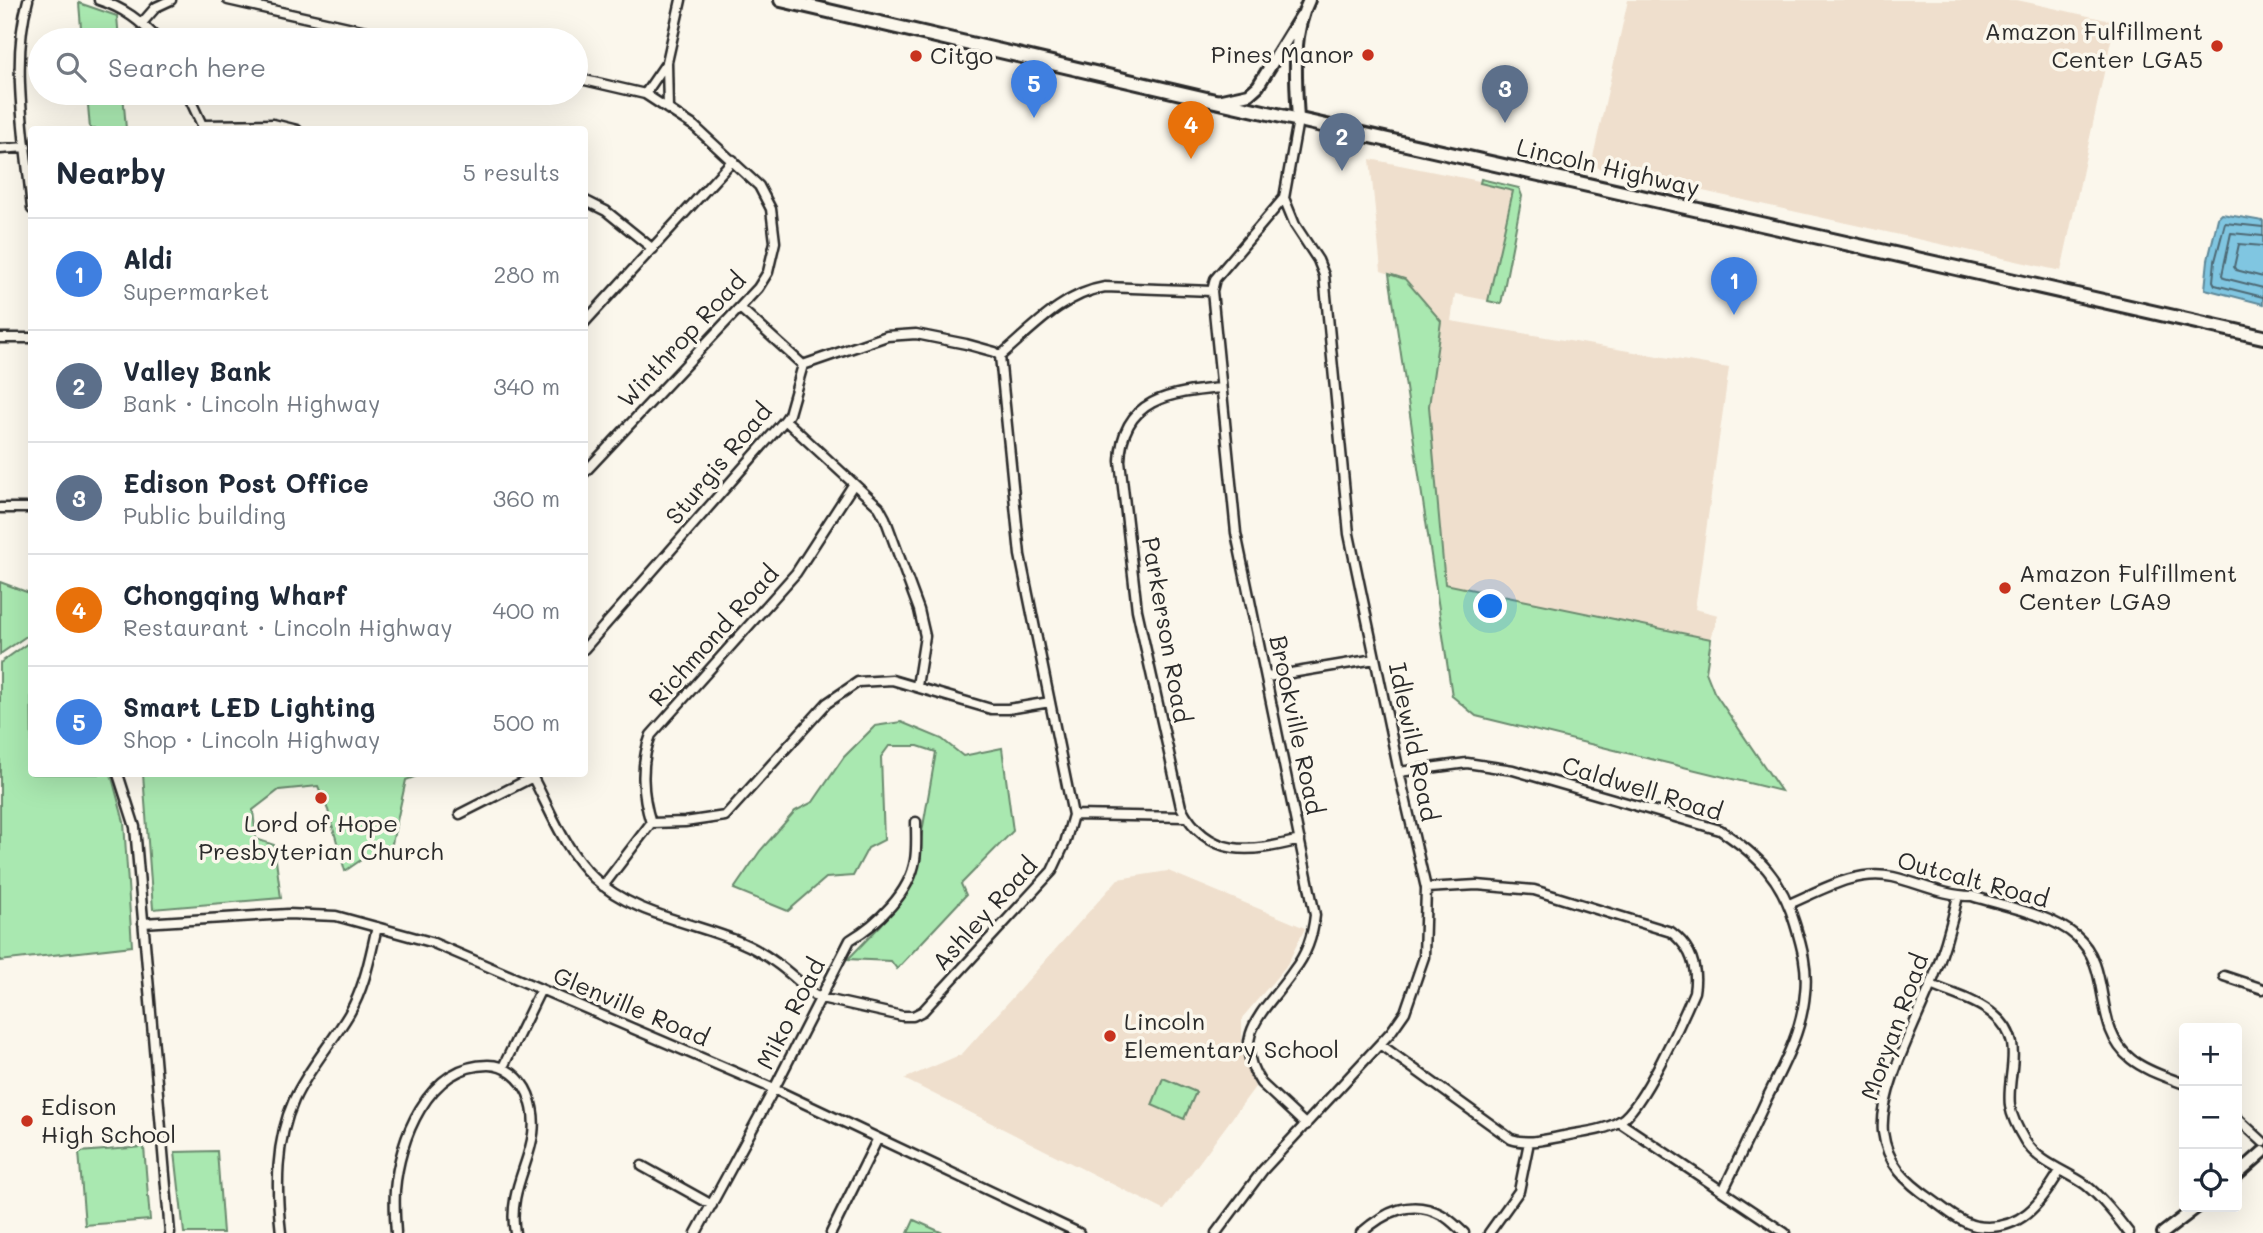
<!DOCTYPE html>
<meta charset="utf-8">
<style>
body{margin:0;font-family:Mali,sans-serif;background:#f2f2f3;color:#1f2937}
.controls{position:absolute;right:21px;bottom:21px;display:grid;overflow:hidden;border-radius:7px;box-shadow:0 7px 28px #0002}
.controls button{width:63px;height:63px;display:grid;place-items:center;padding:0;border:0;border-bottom:2px solid #e0e1e3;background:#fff;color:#1f2937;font:35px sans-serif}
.you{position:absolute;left:1491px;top:607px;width:24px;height:24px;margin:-18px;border:5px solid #fff;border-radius:50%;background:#1a73e8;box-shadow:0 0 0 10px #1a73e833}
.badge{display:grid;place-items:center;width:46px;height:46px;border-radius:50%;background:#b45309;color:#fff;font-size:23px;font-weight:700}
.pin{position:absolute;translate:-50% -58px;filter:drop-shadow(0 2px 4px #0008)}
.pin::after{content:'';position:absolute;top:37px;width:24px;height:21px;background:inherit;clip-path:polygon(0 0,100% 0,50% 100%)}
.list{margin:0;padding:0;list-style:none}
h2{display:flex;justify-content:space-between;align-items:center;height:91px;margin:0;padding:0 28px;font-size:30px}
h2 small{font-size:23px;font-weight:400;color:#747a83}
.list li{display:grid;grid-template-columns:46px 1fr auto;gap:21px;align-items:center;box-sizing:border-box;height:112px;padding:0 28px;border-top:2px solid #e0e1e3}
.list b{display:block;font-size:26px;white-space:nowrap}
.list p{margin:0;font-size:23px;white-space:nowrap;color:#747a83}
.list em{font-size:23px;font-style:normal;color:#747a83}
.icon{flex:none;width:38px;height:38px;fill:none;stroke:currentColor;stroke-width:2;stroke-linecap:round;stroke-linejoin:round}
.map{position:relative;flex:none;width:2263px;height:1233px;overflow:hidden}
.search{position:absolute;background:#fff;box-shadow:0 7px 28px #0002;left:28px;top:28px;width:560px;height:77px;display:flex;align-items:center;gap:18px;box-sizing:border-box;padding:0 24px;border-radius:38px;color:#747a83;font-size:26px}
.panel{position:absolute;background:#fff;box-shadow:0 7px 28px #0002;left:28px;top:126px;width:560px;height:651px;border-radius:7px}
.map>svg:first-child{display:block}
.built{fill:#efdfcd}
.green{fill:#a9e8b0;stroke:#6a8a6e;stroke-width:2}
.water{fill:#80c6e1;stroke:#5e8898;stroke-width:2}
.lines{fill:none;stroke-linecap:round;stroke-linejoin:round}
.shore{stroke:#4d6974;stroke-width:2}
.minor-casing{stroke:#2b2b2b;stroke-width:13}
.tertiary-casing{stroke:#2b2b2b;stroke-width:16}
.secondary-casing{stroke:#2b2b2b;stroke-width:18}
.minor{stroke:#fbf7ec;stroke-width:8}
.tertiary{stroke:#fbf7ec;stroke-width:10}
.secondary{stroke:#fbf7ec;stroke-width:12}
.poi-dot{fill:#c8321e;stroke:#fbf7ec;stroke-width:2.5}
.labels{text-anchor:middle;stroke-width:7;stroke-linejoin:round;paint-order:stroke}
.poi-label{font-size:24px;fill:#2b2b2b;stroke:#fbf7ec;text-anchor:start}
.street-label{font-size:24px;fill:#2b2b2b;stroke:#fbf7ec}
</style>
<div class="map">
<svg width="2263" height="1233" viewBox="0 0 2263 1233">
<rect width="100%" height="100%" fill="#fbf7ec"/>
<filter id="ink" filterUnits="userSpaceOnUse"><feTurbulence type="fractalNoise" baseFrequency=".0143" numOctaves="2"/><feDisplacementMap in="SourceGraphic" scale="14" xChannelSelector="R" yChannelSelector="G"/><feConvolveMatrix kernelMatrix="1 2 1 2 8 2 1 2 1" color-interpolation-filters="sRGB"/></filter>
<g filter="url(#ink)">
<path class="built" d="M1628,0H2017L2115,22L2061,271L1591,166Z
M1370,159L1519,189L1491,301L1455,294L1451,321L1729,368L1695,609L1718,615L1711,639L1445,584L1429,406L1441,321L1405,279L1381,271Z
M1168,871L1305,928L1287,965L1242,1018V1055L1255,1087L1164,1210L904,1079L962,1054L1118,879Z"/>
<path class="green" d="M79,3L117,16L119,40H82Z
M87,93H123L126,129H90Z
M1481,179L1519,188L1522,196L1501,304L1488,301L1513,191L1480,183Z
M1389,274L1405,279L1441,321L1429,406L1445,584L1711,639L1706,672L1714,692L1781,791L1476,716L1452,696Z
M0,582L32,594L31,633L0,654Z
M31,641L32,774H111L124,822L132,946L0,961V663Z
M901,722L942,739L963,756L1002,748L1013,831L961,884L966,895L897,969L891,961L848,959L881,925L913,884L936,752L918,746H889L881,757L884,840L868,848L853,876L826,878L788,911L734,889L760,851L795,811L813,802L844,757L875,726Z
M143,774H422L406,780L389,857L364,858L345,871L328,810L318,786L279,790L253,810L256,839L274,845L281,898L153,909Z
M1163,1078L1196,1092L1184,1119L1152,1105Z
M144,1147L150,1220L85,1225L79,1152Z
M217,1151L223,1233H184L175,1152Z
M914,1220L943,1233H908Z"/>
<path class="water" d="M2222,214L2263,221V304L2205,289L2208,260L2218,218Z"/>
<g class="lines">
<path class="shore" d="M2263,227L2225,223L2215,261L2213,281L2215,285L2263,297
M2263,236L2231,233L2222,275L2224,278L2263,288
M2263,246L2239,244L2234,267L2236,270L2263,277"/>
<defs>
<path id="minor" d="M28,0C10,63 26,144 32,209
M99,0C124,8 141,21 158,40
M228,0L406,40
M142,23L156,7L171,0
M576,78L645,94L694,126L759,186L771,209L775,242L768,272L758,288L584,473
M187,93L202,125
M645,94L667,62
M668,109L667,62L681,0
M1298,120L1284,198L1215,279L1212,291L1236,533L1315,915C1313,934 1306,955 1294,970C1268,1009 1228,1034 1261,1083L1306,1125
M202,125L273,124L297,130
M0,149L26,147
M584,200L606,211L653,249
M740,308L803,365
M584,323L733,160
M0,338H32
M1000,356C1031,330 1062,294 1105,287L1212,291
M803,365L887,336L916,334L966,344L995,352L1000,356
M1220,388C1170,393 1122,398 1120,461L1137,610L1181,807C1209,860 1252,852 1300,840
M785,420L879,507L885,518L919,610L925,636L917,686
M0,508H32
M584,649L785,420L789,414L803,365
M1267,677L1375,659
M1399,772L1467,763L1513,770L1720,830C1759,856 1782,879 1795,924C1802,947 1808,969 1805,993C1802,1031 1784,1064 1767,1098C1753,1129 1738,1160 1723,1191
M118,774L135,827L170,1233
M531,774C550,809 564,850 594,878C633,915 693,922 740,942C769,954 791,974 814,995L821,998L902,1016H913L923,1011L1052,871L1065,843L1073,815L1020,555L1000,356
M460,814L533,777
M1073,815L1186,817
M651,823L685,822L725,816L827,703L858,682L892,680L991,709H1008L1050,702
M651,823C642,795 640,763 651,735L796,573L853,485
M603,886L651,823
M1958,896C1951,926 1943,954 1932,982C1916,1023 1879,1091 1883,1132C1887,1164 1906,1182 1931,1199C1945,1209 1959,1222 1976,1226C2020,1233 2041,1203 2060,1171
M1789,904C1822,890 1856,869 1893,877C1919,883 1944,896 1972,896C2003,906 2051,914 2076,936C2114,968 2091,1027 2131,1059C2146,1071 2167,1077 2184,1084
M143,923L288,914L336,916L431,942L774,1089L1079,1233
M2224,976L2263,989
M1931,985C1951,994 1977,1000 1994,1015C2027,1042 2006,1073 2010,1106C2012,1118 2019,1131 2025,1141C2040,1164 2065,1170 2086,1185C2103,1199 2116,1216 2129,1233
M1381,1045L1511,1139C1528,1145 1547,1139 1564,1136C1582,1132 1604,1131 1620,1121C1642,1109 1683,1018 1694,992C1698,968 1691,947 1671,932L1534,890L1477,885L1426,888
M503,1067L541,989
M2237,1118L2263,1142
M1619,1122L1785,1233
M642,1166L712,1205
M281,1233C276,1189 275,1142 294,1100C308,1069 332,1043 349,1014C365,987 370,956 377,927
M396,1233C395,1219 394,1204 395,1190C399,1141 427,1065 488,1065C506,1065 521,1078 528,1094C549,1147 505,1178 515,1233
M696,1233L774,1089L850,940C877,924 910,893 915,860C917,848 916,834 916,822
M831,1233L878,1138
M1216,1233L1263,1170L1391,1032L1405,1012L1424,957L1426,888L1399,772L1349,534L1324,275L1318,260L1295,225L1284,198
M1361,1233C1385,1212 1411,1198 1442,1215C1450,1219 1457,1227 1464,1233
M1489,1233L1519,1191L1529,1142"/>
<path id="tertiary" d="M1217,101L1249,94L1258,86L1301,16
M1298,120C1296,80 1291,36 1309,0
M2237,1175L2263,1152
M2163,1233L2197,1207"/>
<path id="secondary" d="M781,0L1215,101L2263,337"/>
</defs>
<use href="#minor" class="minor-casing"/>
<use href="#tertiary" class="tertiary-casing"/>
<use href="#secondary" class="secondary-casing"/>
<use href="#minor" class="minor"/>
<use href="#tertiary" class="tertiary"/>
<use href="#secondary" class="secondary"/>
</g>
</g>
<g class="poi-dot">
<circle cx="2217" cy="46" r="7"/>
<circle cx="1368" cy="55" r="7"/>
<circle cx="916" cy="56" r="7"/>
<circle cx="2005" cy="588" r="7"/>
<circle cx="321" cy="798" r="7"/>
<circle cx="1110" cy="1036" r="7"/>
<circle cx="27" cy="1121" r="7"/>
</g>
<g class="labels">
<g class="poi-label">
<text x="2203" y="40" text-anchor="end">Amazon Fulfillment<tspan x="2203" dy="28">Center LGA5</tspan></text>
<text x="1354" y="63" text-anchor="end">Pines Manor</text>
<text x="930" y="64">Citgo</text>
<text x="2019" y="582">Amazon Fulfillment<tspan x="2019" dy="28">Center LGA9</tspan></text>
<text x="321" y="832" text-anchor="middle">Lord of Hope<tspan x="321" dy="28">Presbyterian Church</tspan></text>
<text x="1124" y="1030">Lincoln<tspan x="1124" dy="28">Elementary School</tspan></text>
<text x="41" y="1115">Edison<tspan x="41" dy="28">High School</tspan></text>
</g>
<g class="street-label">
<text transform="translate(1608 168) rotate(13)" y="8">Lincoln Highway</text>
<text transform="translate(682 340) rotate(-47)" y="8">Winthrop Road</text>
<text transform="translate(719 464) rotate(-50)" y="8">Sturgis Road</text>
<text transform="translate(1166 630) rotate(80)" y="8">Parkerson Road</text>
<text transform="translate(714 636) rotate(-48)" y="8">Richmond Road</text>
<text transform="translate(1296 725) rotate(78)" y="8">Brookville Road</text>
<text transform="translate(1413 742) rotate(78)" y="8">Idlewild Road</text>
<text transform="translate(1642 789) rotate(17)" y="8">Caldwell Road</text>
<text transform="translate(1973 880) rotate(15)" y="8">Outcalt Road</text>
<text transform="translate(985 914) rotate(-48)" y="8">Ashley Road</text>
<text transform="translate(631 1007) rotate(23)" y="8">Glenville Road</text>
<text transform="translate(791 1014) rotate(-63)" y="8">Miko Road</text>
<text transform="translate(1895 1027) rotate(-70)" y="8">Moryan Road</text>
</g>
</g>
</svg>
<div class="controls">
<button>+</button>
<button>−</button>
<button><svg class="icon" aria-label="locate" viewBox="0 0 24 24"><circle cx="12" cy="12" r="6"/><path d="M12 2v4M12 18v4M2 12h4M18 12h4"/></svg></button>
</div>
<div class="you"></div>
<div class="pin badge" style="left:1734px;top:315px;background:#3f7fe0">1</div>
<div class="pin badge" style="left:1342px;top:171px;background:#5c6f8a">2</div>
<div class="pin badge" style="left:1505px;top:123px;background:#5c6f8a">3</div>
<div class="pin badge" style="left:1191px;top:159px;background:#e8710a">4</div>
<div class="pin badge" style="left:1034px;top:118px;background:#3f7fe0">5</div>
<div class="search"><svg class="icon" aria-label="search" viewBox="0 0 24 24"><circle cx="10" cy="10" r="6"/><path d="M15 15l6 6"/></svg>Search here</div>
<section class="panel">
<h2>Nearby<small>5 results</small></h2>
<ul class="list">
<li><span class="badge" style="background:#3f7fe0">1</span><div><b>Aldi</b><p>Supermarket</p></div><em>280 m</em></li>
<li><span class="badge" style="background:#5c6f8a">2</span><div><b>Valley Bank</b><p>Bank · Lincoln Highway</p></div><em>340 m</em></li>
<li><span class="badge" style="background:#5c6f8a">3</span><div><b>Edison Post Office</b><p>Public building</p></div><em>360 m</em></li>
<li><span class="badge" style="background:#e8710a">4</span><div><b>Chongqing Wharf</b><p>Restaurant · Lincoln Highway</p></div><em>400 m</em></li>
<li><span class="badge" style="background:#3f7fe0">5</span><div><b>Smart LED Lighting</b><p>Shop · Lincoln Highway</p></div><em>500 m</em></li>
</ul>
</section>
</div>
